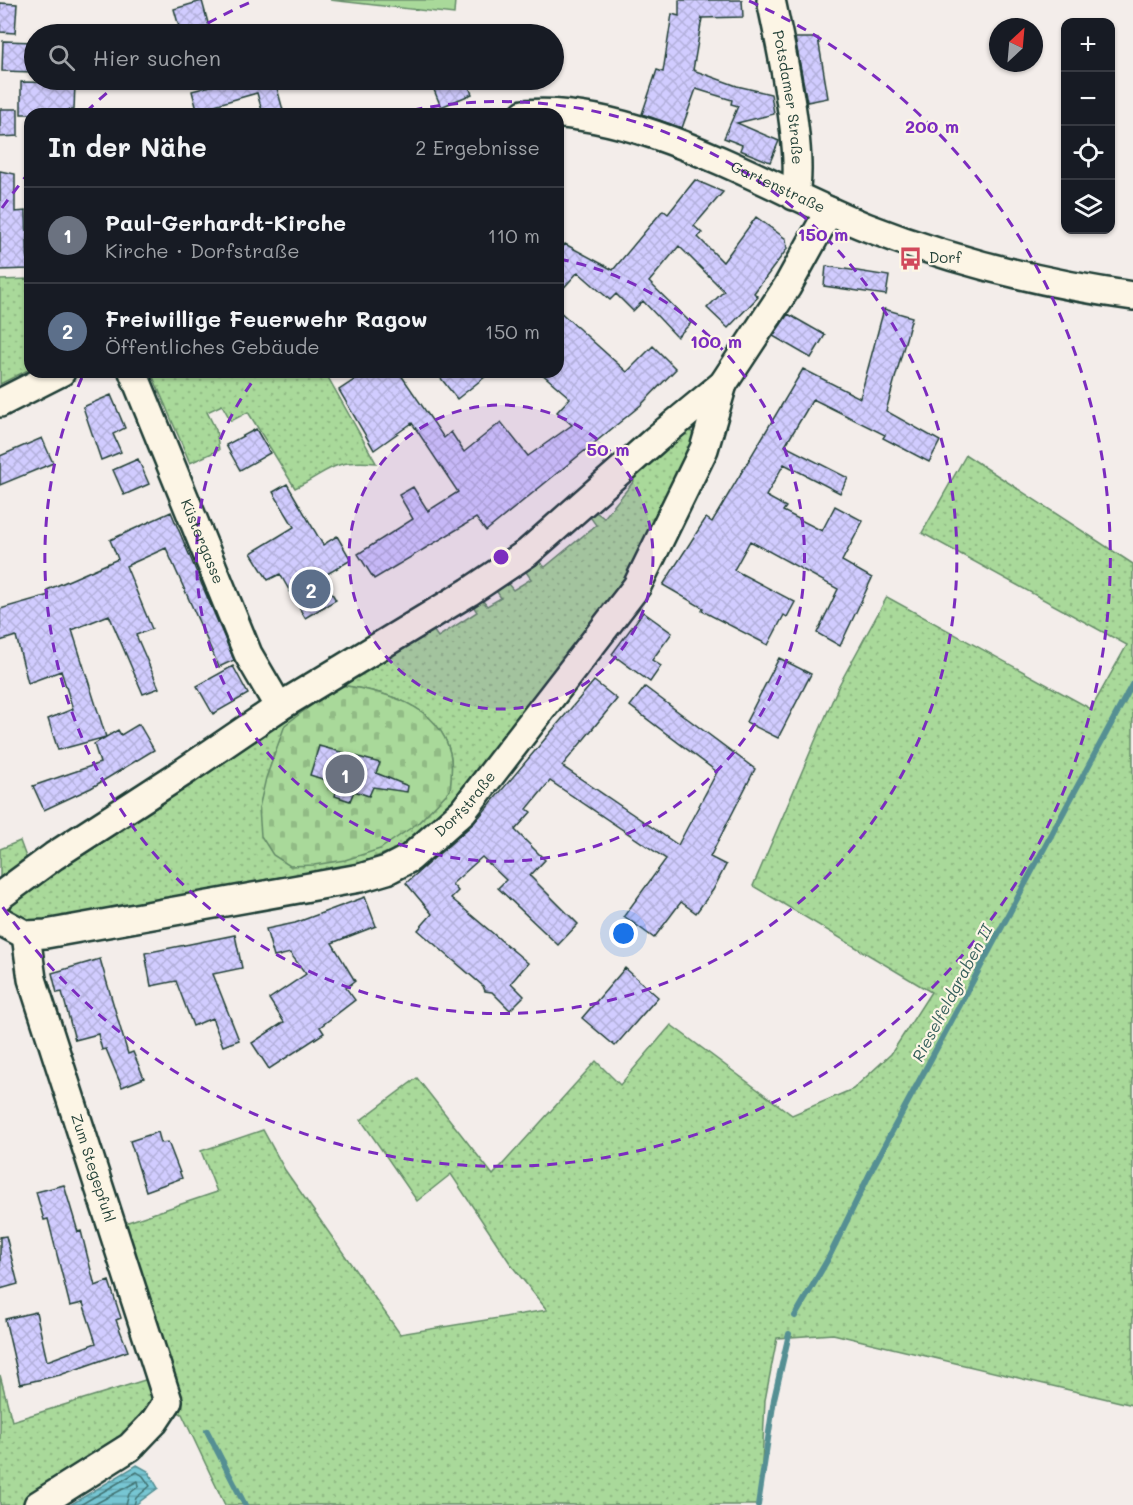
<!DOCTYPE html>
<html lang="de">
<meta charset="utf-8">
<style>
body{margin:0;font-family:Mali,sans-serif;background:#242831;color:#f1f3f6}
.controls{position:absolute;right:18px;top:18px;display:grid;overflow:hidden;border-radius:12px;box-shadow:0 2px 4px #0004}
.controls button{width:54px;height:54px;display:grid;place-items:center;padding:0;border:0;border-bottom:2px solid #363941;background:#171b24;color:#f1f3f6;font:30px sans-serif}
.compass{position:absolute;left:989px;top:18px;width:54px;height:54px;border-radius:50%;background:#171b24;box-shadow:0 2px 4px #0004;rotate:26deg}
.you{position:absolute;left:624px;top:934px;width:21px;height:21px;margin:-15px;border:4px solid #fff;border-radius:50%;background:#1a73e8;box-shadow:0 0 0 9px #1a73e833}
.badge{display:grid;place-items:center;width:39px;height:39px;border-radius:50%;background:#d1495b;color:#fff;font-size:20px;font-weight:700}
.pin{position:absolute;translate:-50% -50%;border:3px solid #fff;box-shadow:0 2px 6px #0006}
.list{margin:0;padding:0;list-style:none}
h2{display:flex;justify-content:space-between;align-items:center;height:78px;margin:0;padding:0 24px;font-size:26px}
h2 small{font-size:20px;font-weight:400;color:#9ea1a6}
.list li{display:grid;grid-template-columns:39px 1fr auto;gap:18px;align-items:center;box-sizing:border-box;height:96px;padding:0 24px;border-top:2px solid #363941}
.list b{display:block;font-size:22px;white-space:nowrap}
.list p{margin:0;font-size:20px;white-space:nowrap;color:#9ea1a6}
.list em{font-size:20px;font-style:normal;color:#9ea1a6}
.icon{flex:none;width:33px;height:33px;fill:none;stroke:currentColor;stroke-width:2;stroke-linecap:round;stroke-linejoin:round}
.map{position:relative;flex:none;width:1133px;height:1505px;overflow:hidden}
.search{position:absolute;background:#171b24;box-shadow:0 2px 4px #0004;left:24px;top:24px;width:540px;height:66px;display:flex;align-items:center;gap:15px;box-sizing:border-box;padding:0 21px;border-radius:33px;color:#9ea1a6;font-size:22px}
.panel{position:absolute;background:#171b24;box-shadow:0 2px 4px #0004;left:24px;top:108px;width:540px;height:270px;border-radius:18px}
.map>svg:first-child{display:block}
.grass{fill:url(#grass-dots);stroke:#648b67;stroke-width:1.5;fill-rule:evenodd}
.cemetery{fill:url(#cemetery-stones);stroke:#648b67;stroke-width:1.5}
.garden{fill:#a9d99a;stroke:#648b67;stroke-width:1.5}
.water{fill:url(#water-rules);stroke:#548f93;stroke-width:1.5}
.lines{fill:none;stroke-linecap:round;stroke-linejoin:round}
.shore{stroke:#427474;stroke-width:1.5}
.stream{stroke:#548f93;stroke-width:6}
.building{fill:url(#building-cross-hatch);stroke:#1f3d34;stroke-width:1.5}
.minor-casing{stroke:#1f3d34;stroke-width:32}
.minor{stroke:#fcf5e5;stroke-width:27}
.ring{fill:none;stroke:#7b2cbf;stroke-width:3;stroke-dasharray:10 8}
.labels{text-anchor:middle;stroke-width:4.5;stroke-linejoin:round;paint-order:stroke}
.street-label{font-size:15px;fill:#1f3d34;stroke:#fcf5e5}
.poi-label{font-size:15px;fill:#1f3d34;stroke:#fcf5e5;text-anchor:start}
.water-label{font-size:16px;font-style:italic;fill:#355f5c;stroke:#fcf5e5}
.centre{fill:#7b2cbf;stroke:#fcf5e5;stroke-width:3}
.ring-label{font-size:18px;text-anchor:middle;font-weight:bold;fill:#7b2cbf;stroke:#fcf5e5;stroke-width:4.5;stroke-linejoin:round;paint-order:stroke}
</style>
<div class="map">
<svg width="1133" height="1505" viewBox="0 0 1133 1505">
<defs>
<pattern id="grass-dots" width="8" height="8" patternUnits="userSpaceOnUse" patternTransform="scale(1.5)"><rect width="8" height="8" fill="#a9d99a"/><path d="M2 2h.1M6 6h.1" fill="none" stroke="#91bb85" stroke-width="1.8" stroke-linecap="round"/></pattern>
<pattern id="cemetery-stones" width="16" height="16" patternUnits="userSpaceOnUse" patternTransform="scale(1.5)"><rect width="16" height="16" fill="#a9d99a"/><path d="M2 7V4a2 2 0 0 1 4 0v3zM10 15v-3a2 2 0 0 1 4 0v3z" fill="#91bb85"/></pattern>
<pattern id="water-rules" width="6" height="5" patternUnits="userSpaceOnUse" patternTransform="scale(1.5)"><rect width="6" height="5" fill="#77c6d3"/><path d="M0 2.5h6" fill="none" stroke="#61a2ac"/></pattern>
<pattern id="building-cross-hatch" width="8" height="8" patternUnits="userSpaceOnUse" patternTransform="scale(1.5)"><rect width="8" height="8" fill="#d1ccff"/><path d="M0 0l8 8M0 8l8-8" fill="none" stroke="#b3b0db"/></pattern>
</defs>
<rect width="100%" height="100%" fill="#f3edea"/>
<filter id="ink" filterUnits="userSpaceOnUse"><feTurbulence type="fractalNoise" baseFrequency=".0167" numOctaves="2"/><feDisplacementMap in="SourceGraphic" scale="12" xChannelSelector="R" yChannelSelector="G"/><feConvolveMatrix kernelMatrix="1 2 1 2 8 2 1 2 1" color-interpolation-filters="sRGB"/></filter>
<g filter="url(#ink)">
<path class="grass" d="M30,279V369L0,384V280Z
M151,372H325L376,463C331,459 330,471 295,488L248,412L231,421L222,405L207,412L216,430L219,450L190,463Z
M686,429L695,434L699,445L630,582L455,803L402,847L346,868L268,879L36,928L12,915L9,903L15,894L429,624L438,637L477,612L470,601L479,596L487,606L501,598L494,587L504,579L513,590L531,579L522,566L535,558L545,567L596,525L588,514L593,510L604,518L634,481L629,475ZM339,685C382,691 439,704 450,753C453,764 451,779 450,790L418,823L259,808L274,753Z
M966,455L1133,564V1405L833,1334L777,1338L765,1400L760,1505H225L182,1414L176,1411L144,1455L40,1505H0V1375L12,1421L158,1376L113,1227L217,1192L201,1151L263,1130L285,1170L400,1334L547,1310L512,1266L451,1174L417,1201L361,1120L417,1078L493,1175L596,1061L620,1085L671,1025L792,1115L853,1089L891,1054L931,992L753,886L839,685L887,597L1091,709L1127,645L922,533Z
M20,841L27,860L0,878V849Z"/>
<path class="cemetery" d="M339,685C382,691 439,704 450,753C453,765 451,779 450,790L418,823L380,849L345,860L314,865L290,866L273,855L261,836L259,808L266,778L285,725Z"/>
<path class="garden" d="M330,0H455L454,14Z"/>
<path class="water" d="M137,1465L148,1471L158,1488L135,1505H70Z"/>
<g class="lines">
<path class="shore" d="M80,1505L137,1472L143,1476L150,1486L136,1498L134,1505
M93,1505L138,1481L139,1486L129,1494L126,1505"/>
<path class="stream" d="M795,1316L828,1259L875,1163L1133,683
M207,1431L245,1505
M758,1505L774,1399L789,1334"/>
</g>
<path class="building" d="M679,0H742L743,17L702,18L693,70L737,86L771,94L774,114L737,123L779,141L770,162L740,150L742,145L724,138L738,106L731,104L732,100L696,89L682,128L642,114L657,70L663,72L672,14L679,16Z
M202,1L211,34H181L174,9Z
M0,3L17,4L15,33L0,32Z
M795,38H818L828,98L807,102Z
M3,41L34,42V72L2,71Z
M233,80H289L290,84L277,88L284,114H263L257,93L197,110L192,91Z
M430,80H466L472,94L441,107Z
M21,82L75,83L74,110H68V114H21Z
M0,109H18V136L0,137Z
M0,171L15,174V212L26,211L28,269L0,270Z
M695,180L723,192L694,226L702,233L698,237L723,262L756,217L786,239L787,249L754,293L758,297L728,328L707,308L724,291L679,246L649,282L691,323L677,337L643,301L633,311L616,294L610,300L578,272L558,294V253L565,244L613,270L663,210L668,214Z
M826,266L889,276L886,295L824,286Z
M884,309L912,317L886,411L940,441L929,462L883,438L885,435L813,399L785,446L848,478L840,493L784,464L766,496L786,507L783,511L822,531L835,506L863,521L842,561L872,578L840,646L817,633L838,589L750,541L734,570L795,602L787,617L784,615L768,645L702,611L703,608L663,585L706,518L712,522L803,369L860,398Z
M558,310L627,372L653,346L676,369L641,405L486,531L476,518L374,579L358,554L413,519L399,495L413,487L428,511L458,492L412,423L374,450L339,390L354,380L348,372H399L444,438L451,432L464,452L501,422L528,456L572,425L557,412L570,398L540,372H558Z
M788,314L825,335L811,358L773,336Z
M436,372H491L457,399Z
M111,395L125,428L113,434L121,452L101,460L83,407Z
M256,429L270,453L240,470L226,445Z
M42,438L53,463L0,485V456Z
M138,459L149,484L124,495L113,470Z
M287,484L323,545L337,536L351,560L322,577L336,600L305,618L280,574L268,580L251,553L294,527L273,492Z
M171,512L234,660L219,667L166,548L126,566L152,629L136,635L159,688L143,694L109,615L72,630L106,737L58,750L48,719L73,709L61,671L28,683L16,636L0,641V609L49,595L47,590L118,559L110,540Z
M643,612L672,633L652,660L661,666L650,682L612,654Z
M779,658L811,674L778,738L746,722Z
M233,666L248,694L213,714L197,686Z
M594,681L617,699L562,766L678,845L717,772L630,706L645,687L755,769L710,857L726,865L713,890L696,913L681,902L654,938L624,916L666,859L550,781L527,809L531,812L515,830L545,860L530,876L578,924L558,945L498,888L506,880L482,857L452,884L458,891L451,898L528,963L511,983L524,996L510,1010L492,992L485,991L483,986L418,930L432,914L406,883L474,823Z
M139,724L154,750L91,788L44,810L33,786L100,763L94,744L118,730L121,735Z
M319,746L380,763L376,773L408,786L407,792L373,787L369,796L354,791L350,801L335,796L338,784L310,775Z
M365,897L376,926L332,943L355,981L346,988L355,1000L320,1027L324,1033L269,1069L252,1043L284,1022L269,999L306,974L290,953L274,957L266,929L295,923Z
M235,935L242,968L213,974L239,1040L223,1046L212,1018L193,1026L176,981L151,986L145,953Z
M100,959L128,1054L133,1052L144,1078L122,1087L106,1049L102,1050L98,1034L75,1040L62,992L57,993L52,973Z
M625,968L658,997L615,1046L582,1018Z
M158,1132L161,1143L168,1142L182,1178L146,1191L130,1141Z
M64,1185L78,1232L81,1231L95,1286L109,1281L121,1318L116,1320L128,1351L60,1375L20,1384L5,1319L36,1312L47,1361L96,1343L83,1303L70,1306L48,1219L44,1220L36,1192Z
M6,1236L18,1284L0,1289V1237Z"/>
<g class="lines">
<defs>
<g id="minor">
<path id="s1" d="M771,0C780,42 806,160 794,196"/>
<path id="s2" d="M524,114C634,104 765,186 866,227C953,261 1041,283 1133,296"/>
<path id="s3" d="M133,372L248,654L279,707"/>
<path d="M0,403L61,372"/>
<path d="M0,896L54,856L182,773L279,707L469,592L527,553L655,440L723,384L787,287L829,211"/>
<path id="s4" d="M0,921L26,935L46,934L360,878L387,870L410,858L463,811L637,586L704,449L723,384"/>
<path id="s5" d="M26,935L32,979L168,1401L154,1422L130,1447L38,1505"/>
</g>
</defs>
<use href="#minor" class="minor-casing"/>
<use href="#minor" class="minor"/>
</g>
</g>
<circle cx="501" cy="557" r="152" fill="#7b2cbf" fill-opacity=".12"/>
<g class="ring">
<circle cx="501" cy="557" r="152"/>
<path d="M559 259A304 304 0 1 1 258 374"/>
<path d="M395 114A456 456 0 1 1 83 375"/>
<path d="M2 208A609 609 0 0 1 28 174M86 112A609 609 0 0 1 122 80M192 32A609 609 0 0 1 253 1M749 1A609 609 0 1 1 2 906"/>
</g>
<defs>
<symbol id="bus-bare" viewBox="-9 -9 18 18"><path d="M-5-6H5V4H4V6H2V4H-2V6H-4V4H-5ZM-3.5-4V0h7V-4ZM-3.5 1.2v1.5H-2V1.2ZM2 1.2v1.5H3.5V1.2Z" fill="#d1495b" stroke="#fcf5e5" stroke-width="2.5" paint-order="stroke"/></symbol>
</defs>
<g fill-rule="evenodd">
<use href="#bus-bare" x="894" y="242" width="33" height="33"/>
</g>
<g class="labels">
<g class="street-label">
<text dy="5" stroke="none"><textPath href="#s1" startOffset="99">Potsdamer Straße</textPath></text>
<text dy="5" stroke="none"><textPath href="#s2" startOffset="267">Gartenstraße</textPath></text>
<text dy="5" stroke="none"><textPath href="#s3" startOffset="183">Küstergasse</textPath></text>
<text dy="5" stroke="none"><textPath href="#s4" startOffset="500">Dorfstraße</textPath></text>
<text dy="5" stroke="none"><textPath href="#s5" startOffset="243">Zum Stegepfuhl</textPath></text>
</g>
<g class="poi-label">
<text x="929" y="263">Dorf</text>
</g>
<g class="water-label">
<text transform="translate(952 993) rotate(-62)" y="6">Rieselfeldgraben II</text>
</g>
</g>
<circle cx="501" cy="557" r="9" class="centre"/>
<g class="ring-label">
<text x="932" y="133">200 m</text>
<text x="823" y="241">150 m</text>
<text x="716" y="348">100 m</text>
<text x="608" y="456">50 m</text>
</g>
</svg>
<div class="controls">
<button>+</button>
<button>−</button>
<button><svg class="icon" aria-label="locate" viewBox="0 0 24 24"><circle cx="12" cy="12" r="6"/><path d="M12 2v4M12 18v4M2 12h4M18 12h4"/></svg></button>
<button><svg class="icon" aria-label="layers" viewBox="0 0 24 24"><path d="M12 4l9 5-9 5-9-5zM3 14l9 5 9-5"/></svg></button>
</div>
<svg class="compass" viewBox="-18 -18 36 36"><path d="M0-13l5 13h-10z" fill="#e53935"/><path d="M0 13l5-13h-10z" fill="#9ea1a6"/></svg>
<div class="you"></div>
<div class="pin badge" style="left:345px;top:774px;background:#6b7280">1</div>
<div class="pin badge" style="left:311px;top:589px;background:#5c6f8a">2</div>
<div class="search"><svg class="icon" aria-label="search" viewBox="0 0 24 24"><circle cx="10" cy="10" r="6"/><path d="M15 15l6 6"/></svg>Hier suchen</div>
<section class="panel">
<h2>In der Nähe<small>2 Ergebnisse</small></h2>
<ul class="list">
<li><span class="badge" style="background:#6b7280">1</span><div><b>Paul-Gerhardt-Kirche</b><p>Kirche · Dorfstraße</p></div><em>110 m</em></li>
<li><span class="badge" style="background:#5c6f8a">2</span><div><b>Freiwillige Feuerwehr Ragow</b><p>Öffentliches Gebäude</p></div><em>150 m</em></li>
</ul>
</section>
</div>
